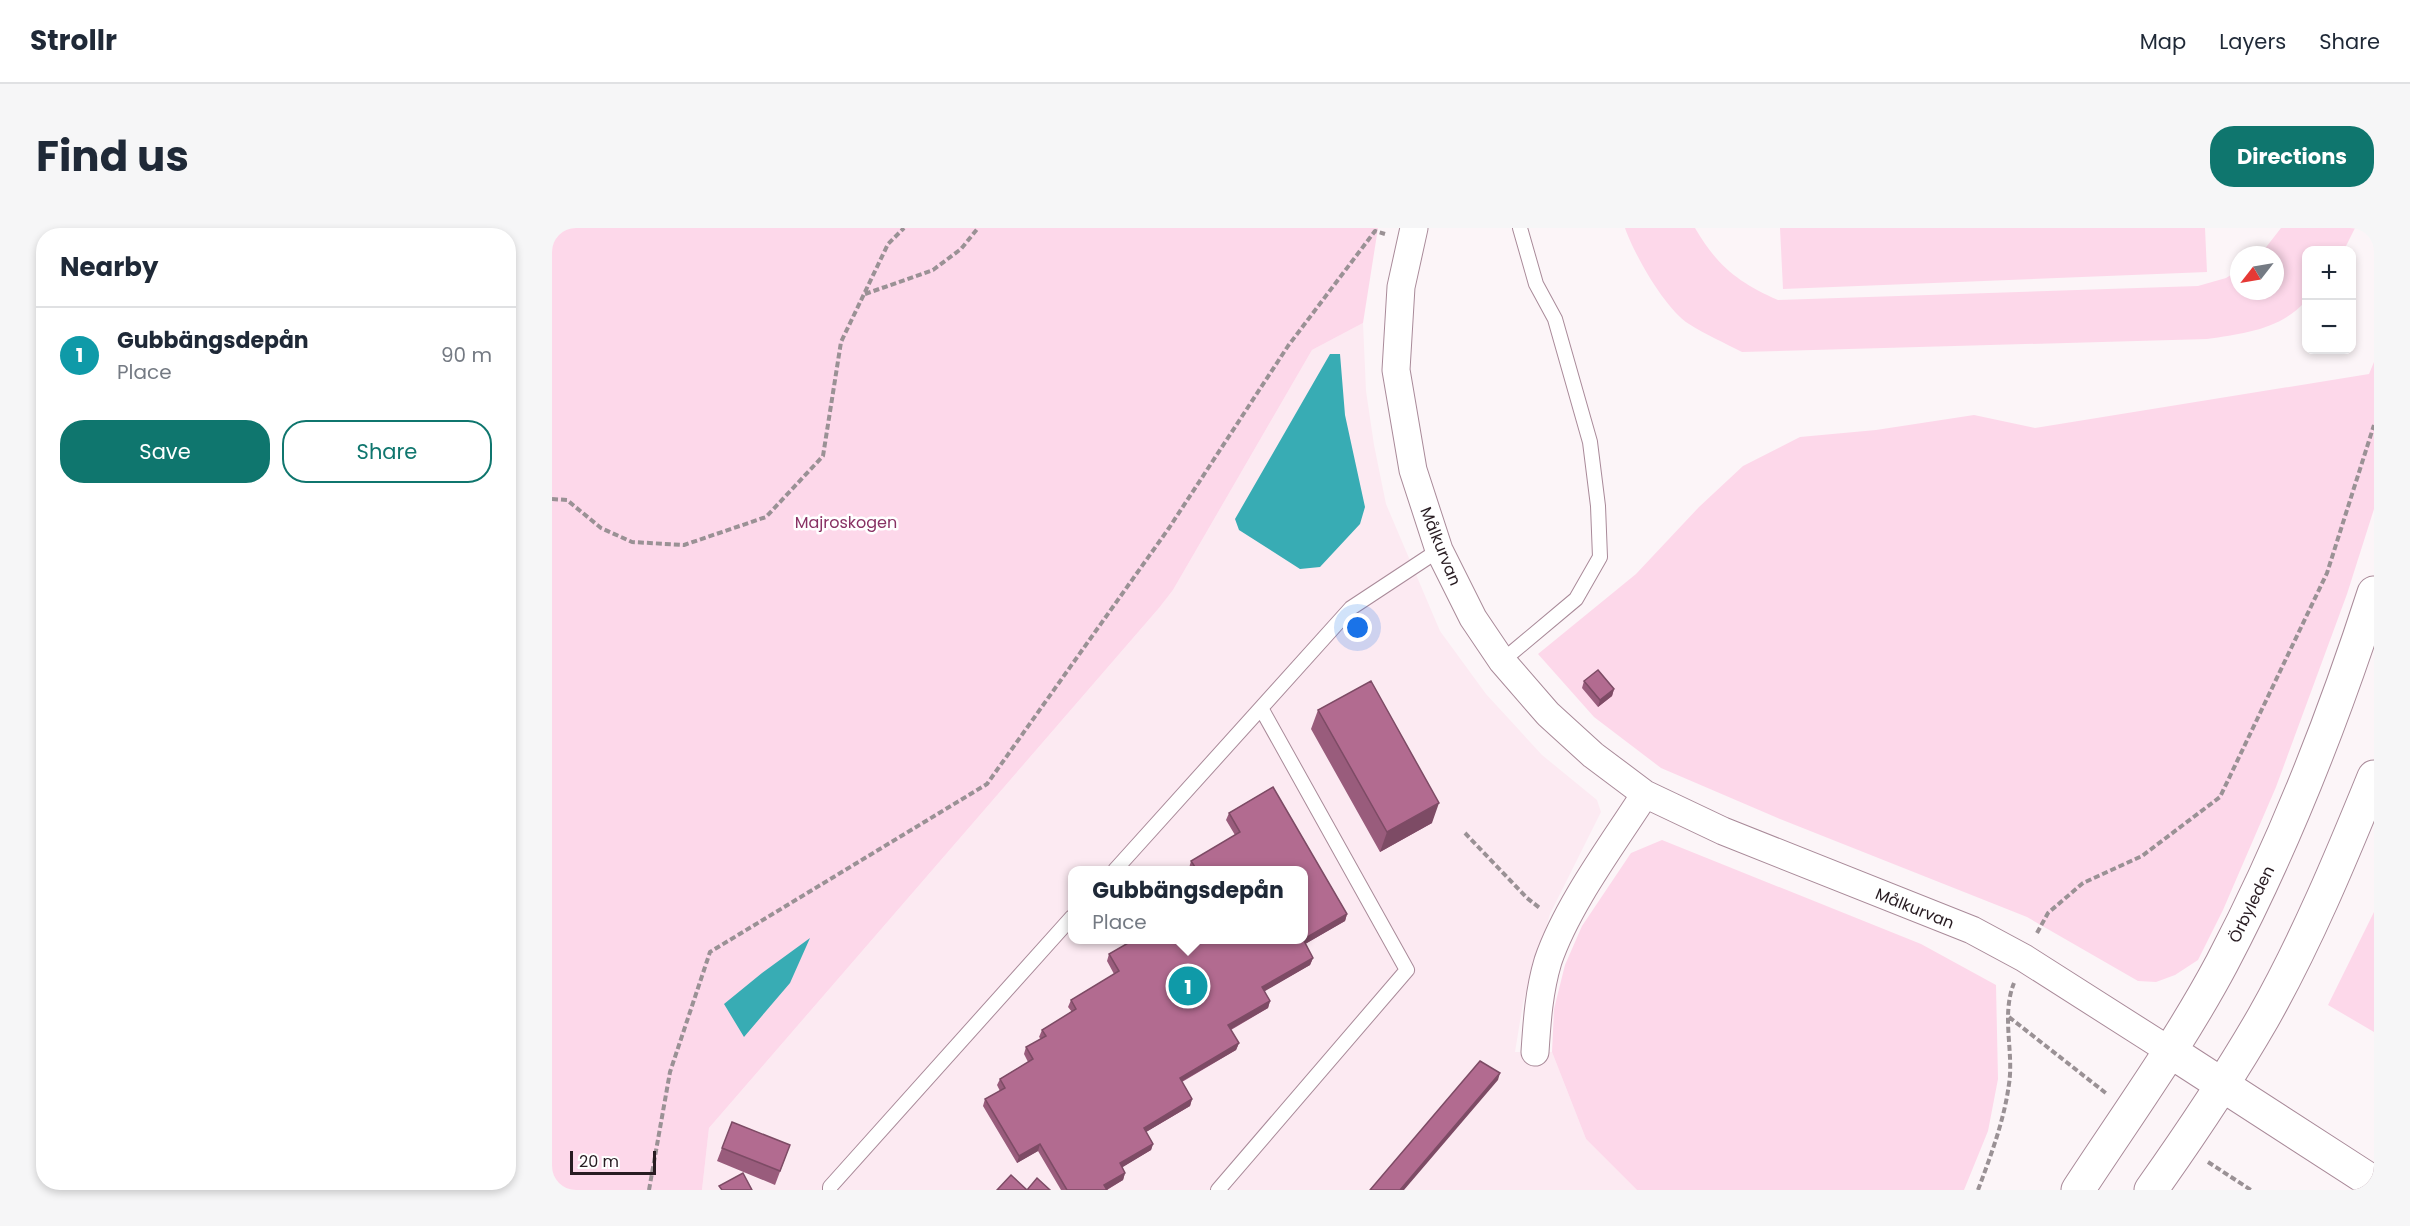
<!DOCTYPE html>
<meta charset="utf-8">
<style>
body{margin:0;font-family:Poppins,sans-serif;background:#f6f6f7;color:#1f2937}
.controls{position:absolute;right:18px;top:18px;display:grid;overflow:hidden;border-radius:12px;box-shadow:0 3px 9px #0003}
.controls button{width:54px;height:54px;display:grid;place-items:center;padding:0;border:0;border-bottom:2px solid #e0e1e3;background:#fff;color:#1f2937;font:30px sans-serif}
.compass{position:absolute;left:1678px;top:18px;width:54px;height:54px;border-radius:50%;background:#fff;box-shadow:0 3px 9px #0003;rotate:239deg}
.scale{position:absolute;left:18px;bottom:15px;width:86px;box-sizing:border-box;padding-left:6px;border:3px solid #281c22;border-top:0;font-size:16px;line-height:21px;white-space:nowrap;color:#281c22;-webkit-text-stroke:4px #fff;paint-order:stroke}
.you{position:absolute;left:806px;top:400px;width:21px;height:21px;margin:-15px;border:4px solid #fff;border-radius:50%;background:#1a73e8;box-shadow:0 0 0 9px #1a73e833}
.badge{display:grid;place-items:center;width:39px;height:39px;border-radius:50%;background:#0f766e;color:#fff;font-size:20px;font-weight:700}
.pin{position:absolute;translate:-50% -50%;border:3px solid #fff;box-shadow:0 2px 6px #0006}
.popup{position:absolute;left:516px;top:638px;width:240px;height:78px;box-sizing:border-box;display:grid;place-content:center;border-radius:12px;background:#fff;filter:drop-shadow(0 2px 4px #0005);font-size:20px;white-space:nowrap;color:#747a83}
.popup b{font-size:22px;color:#1f2937}
.popup::after{content:'';position:absolute;left:50%;top:100%;margin-left:-12px;border:12px solid transparent;border-top-color:#fff}
.list{margin:0;padding:0;list-style:none}
h2{display:flex;justify-content:space-between;align-items:center;height:78px;margin:0;padding:0 24px;font-size:26px}
h2 small{font-size:20px;font-weight:400;color:#747a83}
.list li{display:grid;grid-template-columns:39px 1fr auto;gap:18px;align-items:center;box-sizing:border-box;height:96px;padding:0 24px;border-top:2px solid #e0e1e3}
.list b{display:block;font-size:22px;white-space:nowrap}
.list p{margin:0;font-size:20px;white-space:nowrap;color:#747a83}
.list em{font-size:20px;font-style:normal;color:#747a83}
.actions{display:flex;gap:12px;padding:18px 24px}
.actions a{flex:1;padding:14px 0;border:2px solid #0f766e;border-radius:24px;text-align:center;font-size:21px;color:#0f766e}
.actions .main{background:#0f766e;color:#fff}
.map{position:relative;flex:none;width:1822px;height:962px;overflow:hidden;border-radius:24px}
header{display:flex;align-items:center;gap:36px;box-sizing:border-box;height:84px;padding:0 30px;background:#fff;border-bottom:2px solid #e0e1e3}
header strong{font-size:28px}
nav{display:flex;gap:33px;margin-inline-start:auto;font-size:21px}
.intro{display:flex;align-items:center;justify-content:space-between;box-sizing:border-box;height:144px;padding:0 36px}
h1{margin:0;font-size:42px}
.button{padding:15px 27px;border-radius:24px;background:#0f766e;color:#fff;font-size:21px;font-weight:700}
main{display:flex;gap:36px;padding:0 36px}
aside{flex:1;background:#fff;border-radius:24px;box-shadow:0 3px 9px #0003}
.map>svg:first-child{display:block}
.built{fill:#fceaf2;fill-rule:evenodd}
.green{fill:#fdd8ea}
.water{fill:#38acb4}
.lines{fill:none;stroke-linecap:round;stroke-linejoin:round}
.lane-casing{stroke:#a98a99;stroke-width:16}
.street-casing{stroke:#a98a99;stroke-width:29}
.secondary-casing{stroke:#a98a99;stroke-width:35}
.path{stroke:#9a9195;stroke-width:4;stroke-dasharray:6 3;stroke-linecap:butt}
.lane{stroke:#fff;stroke-width:14}
.street{stroke:#fff;stroke-width:27}
.secondary{stroke:#fff;stroke-width:33}
.wall{fill:#995c7c}
.shaded-wall{fill:#7d4b65}
.building{fill:#b26b90;stroke:#7d4b65;stroke-width:1.5}
.labels{text-anchor:middle;stroke-width:5;stroke-linejoin:round;paint-order:stroke}
.park-label{font-size:16px;fill:#883264;stroke:#fff}
.street-label{font-size:16px;fill:#281c22;stroke:#fff}
</style>
<header>
<strong>Strollr</strong>
<nav><a>Map</a><a>Layers</a><a>Share</a></nav>
</header>
<div class="intro"><h1>Find us</h1><a class="button">Directions</a></div>
<main>
<aside>
<h2>Nearby<small></small></h2>
<ul class="list">
<li><span class="badge" style="background:#0f9aa8">1</span><div><b>Gubbängsdepån</b><p>Place</p></div><em>90 m</em></li>
</ul>
<div class="actions"><a class="main">Save</a><a>Share</a></div>
</aside>
<div class="map">
<svg width="1822" height="962" viewBox="0 0 1822 962">
<rect width="100%" height="100%" fill="#fcf5f8"/>
<path class="built" d="M811,95L814,163L822,217L834,276L888,403L934,466L990,527L1045,572L1049,584L998,686L971,775L963,824H1000L1034,911L1085,962H150L157,900L607,380L621,362L760,122ZM520,642H752V712H520Z"/>
<path class="green" d="M0,0H826L811,95L760,122L621,362L607,380L157,900L150,962H0Z
M1073,0H1143C1165,38 1187,55 1226,72L1646,58L1674,50L1687,42V63H1723V27H1708L1729,0H1803L1792,22H1754V73C1727,102 1693,105 1655,111L1190,124C1173,115 1154,107 1137,96C1113,81 1082,26 1073,0Z
M1228,0H1653L1655,44L1231,61Z
M1822,134V281L1795,366L1724,559L1671,682L1646,732L1623,747L1604,754L1586,753L1475,689L1228,591L1109,540L1042,489L986,426L1084,346L1147,279L1191,238L1248,209L1324,202L1422,187L1483,200L1817,146Z
M1110,612L1369,716L1444,757L1446,851L1436,903L1412,962H1085L1034,911L1000,824L1002,781L1013,737L1030,698L1079,625Z
M1822,684V804L1776,777Z"/>
<path class="water" d="M778,126H788L793,187L813,279L808,296L768,339L748,341L687,302L683,291Z
M258,710L238,755L192,809L172,776L210,745Z"/>
<g class="lines">
<defs>
<path id="lane" d="M950,433L1024,371L1048,329L1046,278L1038,214L1003,91L984,56L968,0
M563,642L799,380L887,322
M278,962V959L520,689
M666,962L855,742L709,480"/>
<path id="street" d="M862,0L849,59L844,142L861,242L887,322L921,390L950,433L996,486L1041,527L1093,566L1171,603L1420,702L1472,730L1618,823
M983,824C985,793 987,763 996,733C1015,677 1061,616 1093,566"/>
<path id="secondary" d="M1618,823L1822,955
M1526,962C1575,887 1628,814 1670,735C1732,617 1781,492 1822,365
M1599,962C1638,907 1677,849 1711,790C1754,714 1789,630 1822,549"/>
</defs>
<use href="#lane" class="lane-casing"/>
<use href="#street" class="street-casing"/>
<use href="#secondary" class="secondary-casing"/>
<path class="path" d="M313,66L381,42L409,21L426,0
M0,271L15,272L49,300L80,314L132,317L214,289L271,228L289,114L336,16L352,0
M913,605L975,670L989,681
M1485,705L1496,685L1531,655L1590,628L1668,569L1775,345L1822,197
M1457,789L1555,866
M1656,934L1699,962
M97,962L118,844L158,724L435,556L617,300L736,118L823,3L833,6
M1426,962C1439,927 1452,893 1457,856C1462,824 1449,787 1462,755"/>
<use href="#lane" class="lane"/>
<use href="#street" class="street"/>
<use href="#secondary" class="secondary"/>
</g>
<path class="wall" d="M1032,453L1062,461L1060,468L1046,479L1030,460Z
M766,482L880,595L828,624L759,501Z
M721,559L795,686L793,693L753,716L761,730L758,737L712,763L718,773L716,780L679,802L687,815L684,822L630,854L640,871L638,878L594,904L601,916L599,922L570,939L573,945L571,952L555,962H509L486,923L465,935L431,878L433,871L448,863L445,857L448,851L476,834L472,826L474,819L489,811L487,809L490,802L520,784L516,779L519,772L562,746L555,733L557,726L583,711H752V642H639L637,640L639,633L683,607L674,592L677,585Z
M180,894L238,917L223,957L165,933Z"/>
<path class="shaded-wall" d="M1062,461L1060,468L1046,479L1048,472Z
M887,575L880,595L828,624L835,604Z
M795,686L793,693L748,719L751,712Z
M761,730L758,737L708,766L710,759Z
M718,773L716,780L674,804L676,797Z
M687,815L684,822L625,856L628,850Z
M948,845L946,852L852,962H848Z
M640,871L638,878L589,907L592,900Z
M488,916L486,923L465,935L467,928Z
M601,916L599,922L566,942L568,935Z
M573,945L571,952L554,962L552,957Z"/>
<path class="building" d="M1046,442L1062,461L1048,472L1032,453Z
M819,453L887,575L835,604L766,482Z
M721,559L795,686L752,711V642H645L639,633L688,604L677,585Z
M583,711H751L761,730L710,759L718,773L676,797L687,815L628,850L640,871L592,900L601,916L568,935L573,945L552,957L555,962H515L488,916L467,928L433,871L453,860L448,851L481,831L474,819L494,808L490,802L524,781L519,772L567,743L557,726Z
M928,833L948,845L848,962H818Z
M180,894L238,917L228,943L170,920Z
M191,945L200,962H170L167,958Z
M459,947L475,962H445Z
M485,950L498,962H475Z"/>
<g class="labels">
<g class="park-label">
<text x="294" y="300">Majroskogen</text>
</g>
<g class="street-label">
<text transform="translate(889 318) rotate(68)" y="6">Målkurvan</text>
<text transform="translate(1699 676) rotate(-64)" y="6">Örbyleden</text>
<text transform="translate(1363 680) rotate(22)" y="6">Målkurvan</text>
</g>
</g>
</svg>
<div class="controls">
<button>+</button>
<button>−</button>
</div>
<svg class="compass" viewBox="-18 -18 36 36"><path d="M0-13l5 13h-10z" fill="#e53935"/><path d="M0 13l5-13h-10z" fill="#747a83"/></svg>
<div class="scale">20 m</div>
<div class="you"></div>
<div class="pin badge" style="left:636px;top:758px;background:#0f9aa8">1</div>
<div class="popup"><b>Gubbängsdepån</b>Place</div>
</div>
</main>
